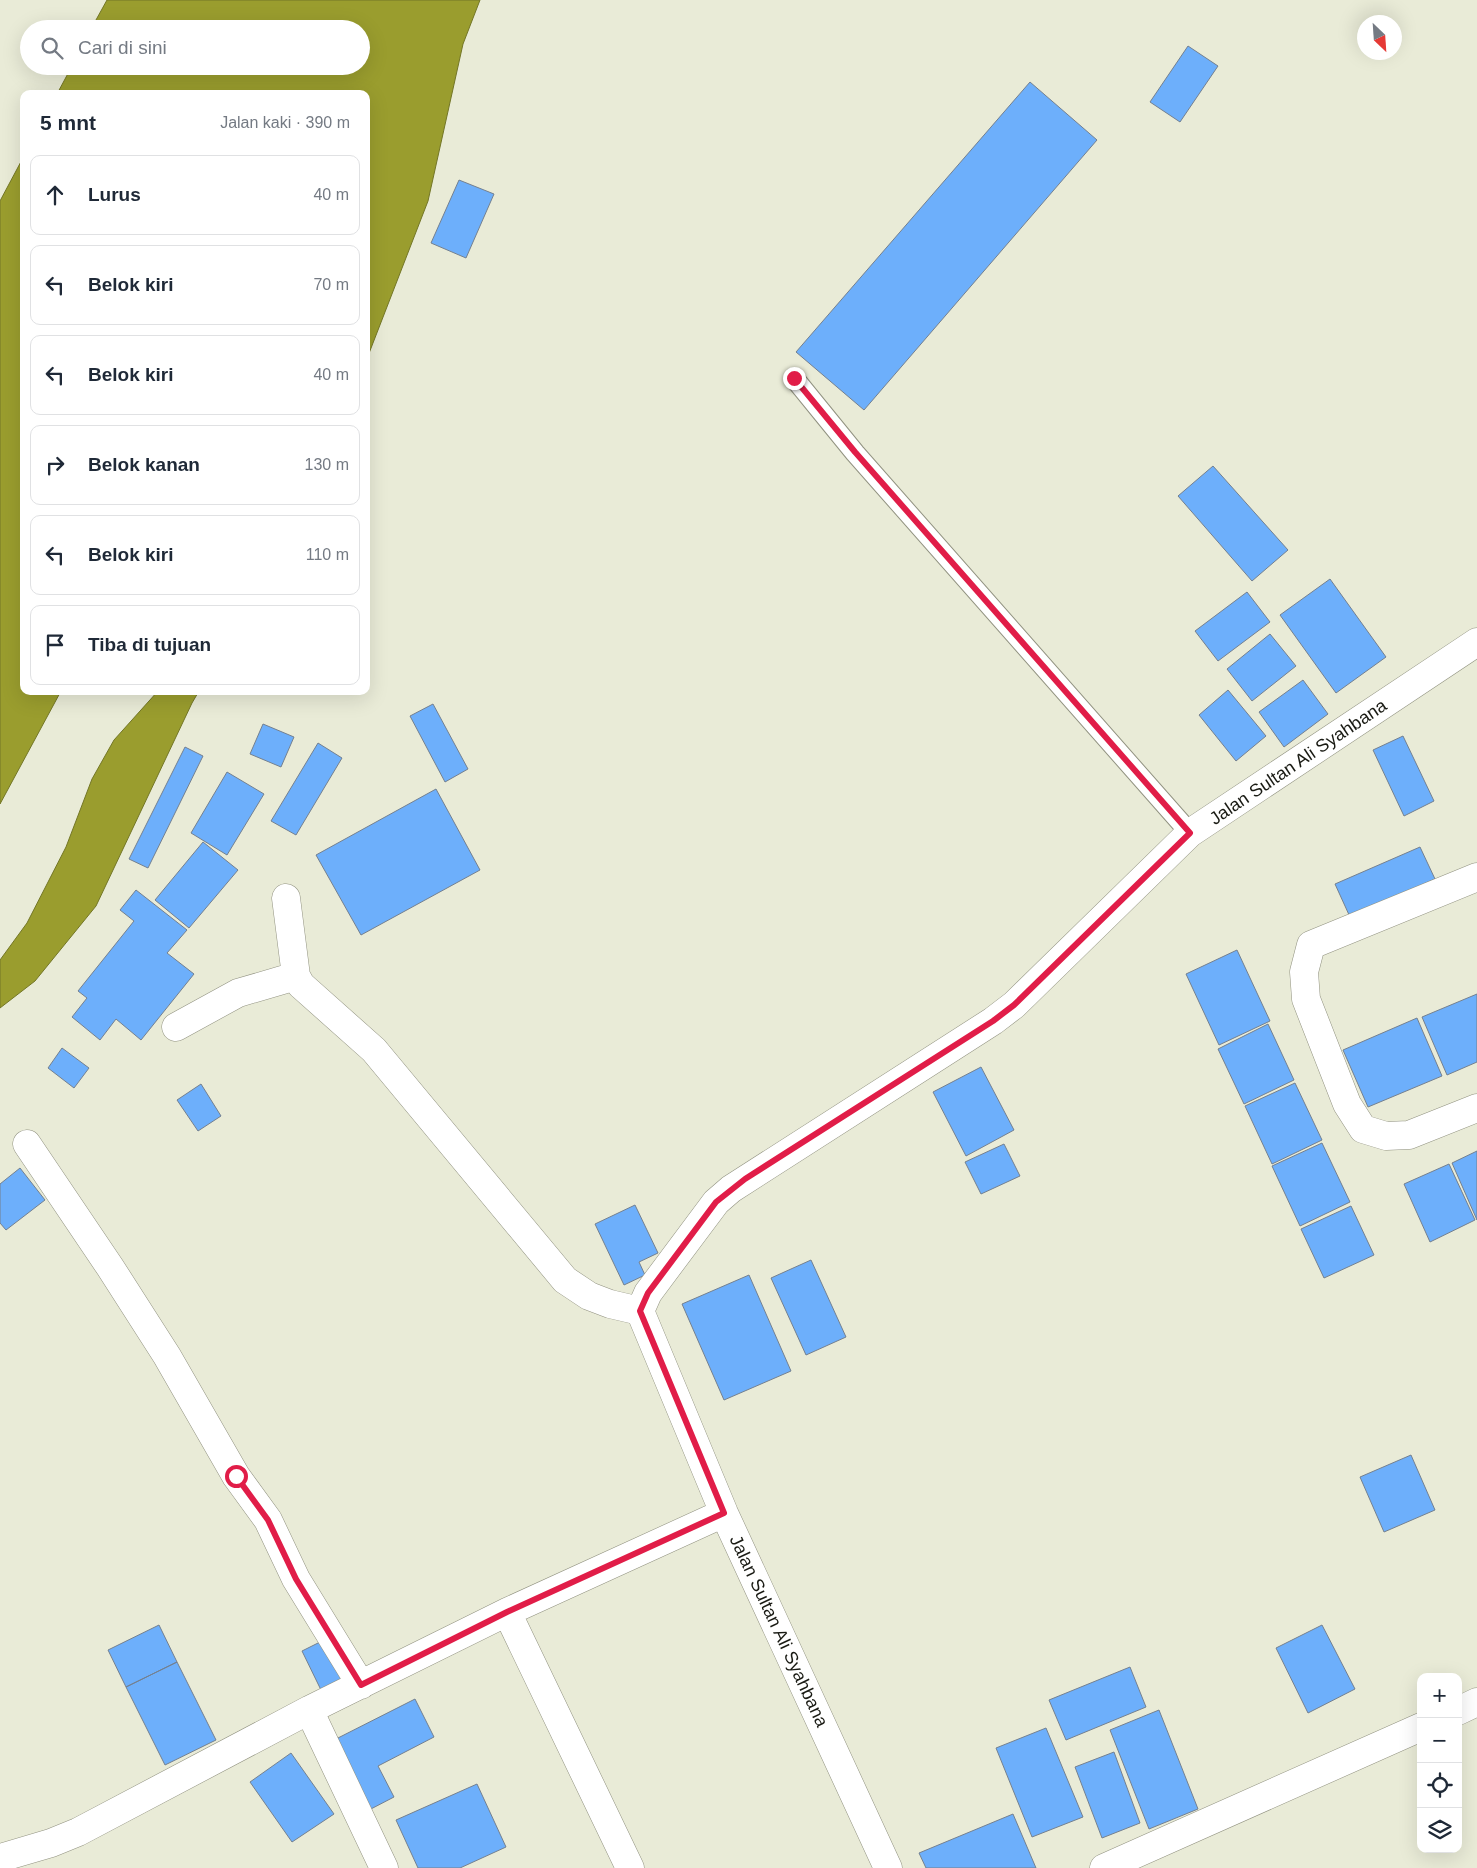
<!DOCTYPE html>
<html lang="id">
<meta charset="utf-8">
<style>
body{margin:0;font-family:Arial,sans-serif;background:#f2f2f3;color:#1f2937}
.controls{position:absolute;right:15px;bottom:15px;display:grid;overflow:hidden;border-radius:10px;box-shadow:0 5px 20px #0002}
.controls button{width:45px;height:45px;display:grid;place-items:center;padding:0;border:0;border-bottom:1px solid #e0e1e3;background:#fff;color:#1f2937;font:25px sans-serif}
.compass{position:absolute;left:1357px;top:15px;width:45px;height:45px;border-radius:50%;background:#fff;box-shadow:0 5px 20px #0002;rotate:155deg}
.stop{position:absolute;width:15px;height:15px;margin:-11px;border:4px solid #e11d48;border-radius:50%;background:#fff}
.stop.end{background:#e11d48;border-color:#fff;box-shadow:0 1px 5px #0008}
.list{margin:0;padding:0;list-style:none}
h2{display:flex;justify-content:space-between;align-items:center;height:65px;margin:0;padding:0 20px;font-size:21px}
h2 small{font-size:16px;font-weight:400;color:#747a83}
.list li{display:grid;grid-template-columns:32px 1fr auto;gap:15px;align-items:center;box-sizing:border-box;height:80px;margin:0 10px 10px;padding:0 10px;border:1px solid #e0e1e3;border-radius:10px}
.list b{display:block;font-size:19px;white-space:nowrap}
.list em{font-size:16px;font-style:normal;color:#747a83}
.icon{flex:none;width:28px;height:28px;fill:none;stroke:currentColor;stroke-width:2;stroke-linecap:round;stroke-linejoin:round}
.map{position:relative;flex:none;width:1477px;height:1868px;overflow:hidden}
.search{position:absolute;background:#fff;box-shadow:0 5px 20px #0002;left:20px;top:20px;width:350px;height:55px;display:flex;align-items:center;gap:12px;box-sizing:border-box;padding:0 18px;border-radius:28px;color:#747a83;font-size:19px}
.panel{position:absolute;background:#fff;box-shadow:0 5px 20px #0002;left:20px;top:90px;width:350px;height:605px;border-radius:10px}
.map>svg:first-child{display:block}
.water{fill:#9a9d2e;stroke:#737626}
.building{fill:#6daffb;stroke:#74808f}
.lines{fill:none;stroke-linecap:round;stroke-linejoin:round}
.lane-casing{stroke:#919280;stroke-width:21}
.street-casing{stroke:#919280;stroke-width:29}
.lane{stroke:#fff;stroke-width:19}
.street{stroke:#fff;stroke-width:28}
.route{stroke:#e11d48;stroke-width:6}
.labels{text-anchor:middle;stroke-width:4;stroke-linejoin:round;paint-order:stroke}
.street-label{font-size:18px;fill:#191a13;stroke:#fff}
</style>
<div class="map">
<svg width="1477" height="1868" viewBox="0 0 1477 1868">
<rect width="100%" height="100%" fill="#e9ebd7"/>
<path class="water" d="M107,0H480L463,44L428,201L366,361V94H57L72,66H361V29H91Z
M24,156V691H61L0,804V201Z
M158,691H199L192,703L96,906L35,981L0,1008V960L27,923L66,847L92,779L114,740Z"/>
<path class="building" d="M1188,46L1218,66L1180,122L1150,102Z
M1030,82L1097,140L864,410L796,352Z
M459,180L494,194L466,258L431,243Z
M1213,466L1288,550L1252,581L1178,496Z
M1330,579L1386,657L1336,693L1280,615Z
M1247,592L1270,622L1218,661L1195,631Z
M1270,634L1296,666L1252,701L1227,669Z
M1303,680L1328,714L1284,747L1259,712Z
M1228,690L1266,736L1236,761L1199,715Z
M433,704L468,769L445,782L410,716Z
M263,724L294,737L281,767L250,754Z
M1403,736L1434,801L1404,816L1373,750Z
M318,743L342,758L296,835L271,821Z
M185,747L203,756L148,868L129,859Z
M227,772L264,794L227,855L191,833Z
M436,789L480,870L361,935L316,855Z
M203,842L238,870L189,928L155,900Z
M1420,847L1435,879L1350,917L1335,884Z
M136,890L187,930L167,953L194,974L141,1040L116,1019L100,1040L72,1017L87,998L78,991L134,921L120,910Z
M1237,950L1270,1021L1219,1045L1186,974Z
M1477,994V1062L1447,1075L1422,1017Z
M1417,1018L1442,1076L1368,1107L1343,1050Z
M1268,1024L1294,1080L1244,1104L1218,1049Z
M62,1048L89,1068L74,1088L48,1068Z
M981,1067L1014,1130L966,1156L933,1092Z
M1295,1083L1322,1140L1272,1164L1245,1106Z
M201,1084L221,1116L198,1131L177,1100Z
M1322,1143L1350,1202L1300,1226L1272,1166Z
M1004,1144L1020,1176L981,1194L965,1162Z
M1477,1151V1220L1452,1163Z
M1449,1164L1475,1220L1430,1242L1404,1184Z
M20,1168L45,1200L6,1230L0,1223V1184Z
M635,1205L658,1253L639,1262L645,1275L624,1285L595,1224Z
M1351,1206L1374,1255L1324,1278L1301,1229Z
M811,1260L846,1337L806,1355L771,1278Z
M749,1275L791,1371L724,1400L682,1304Z
M1411,1455L1435,1510L1384,1532L1360,1477Z
M159,1625L177,1662L126,1687L108,1650Z
M1322,1625L1355,1689L1308,1713L1276,1648Z
M328,1638L347,1676L321,1690L302,1651Z
M177,1662L216,1740L165,1765L126,1687Z
M1130,1667L1146,1707L1066,1740L1049,1700Z
M415,1699L434,1737L378,1766L394,1797L367,1811L332,1741Z
M1159,1710L1198,1809L1149,1829L1110,1730Z
M1046,1728L1083,1817L1032,1837L996,1748Z
M1114,1752L1140,1823L1102,1838L1075,1767Z
M291,1753L334,1814L292,1842L250,1782Z
M477,1784L506,1847L460,1868H418L396,1820Z
M1013,1814L1036,1868H926L919,1853Z"/>
<g class="lines">
<defs>
<path id="lane" d="M794,378L855,453L1190,833"/>
<path id="street" d="M1477,877L1311,945L1304,972L1306,999L1347,1104L1363,1129L1386,1136L1409,1135L1477,1108
M286,898L296,976L301,985L374,1050L565,1280L589,1296L610,1304L640,1311
M176,1027L238,993L296,976
M27,1144L110,1267L167,1356L236,1476L268,1520L296,1579L361,1685
M507,1612L630,1868
M309,1710L384,1868
M1458,1711L1477,1702
M0,1858L51,1843L78,1832L309,1710L507,1612L724,1513
M888,1868L724,1513L640,1311L648,1293L716,1202L731,1189L993,1021L1014,1005L1190,833L1477,642
M1104,1868L1421,1727"/>
</defs>
<use href="#lane" class="lane-casing"/>
<use href="#street" class="street-casing"/>
<use href="#lane" class="lane"/>
<use href="#street" class="street"/>
</g>
<g class="lines">
<path class="route" d="M236,1476L268,1520L296,1579L361,1685L507,1612L724,1513L640,1311L648,1293L716,1202L745,1179L993,1021L1014,1005L1190,833L855,452L794,378"/>
</g>
<g class="labels">
<g class="street-label">
<text transform="translate(1298 762) rotate(-34)" y="6">Jalan Sultan Ali Syahbana</text>
<text transform="translate(779 1631) rotate(65)" y="6">Jalan Sultan Ali Syahbana</text>
</g>
</g>
</svg>
<div class="controls">
<button>+</button>
<button>−</button>
<button><svg class="icon" aria-label="locate" viewBox="0 0 24 24"><circle cx="12" cy="12" r="6"/><path d="M12 2v4M12 18v4M2 12h4M18 12h4"/></svg></button>
<button><svg class="icon" aria-label="layers" viewBox="0 0 24 24"><path d="M12 4l9 5-9 5-9-5zM3 14l9 5 9-5"/></svg></button>
</div>
<svg class="compass" viewBox="-18 -18 36 36"><path d="M0-13l5 13h-10z" fill="#e53935"/><path d="M0 13l5-13h-10z" fill="#747a83"/></svg>
<div class="stop" style="left:236px;top:1476px"></div>
<div class="stop end" style="left:794px;top:378px"></div>
<div class="search"><svg class="icon" aria-label="search" viewBox="0 0 24 24"><circle cx="10" cy="10" r="6"/><path d="M15 15l6 6"/></svg>Cari di sini</div>
<section class="panel">
<h2>5 mnt<small>Jalan kaki · 390 m</small></h2>
<ul class="list">
<li><svg class="icon" aria-label="ahead" viewBox="0 0 24 24"><path d="M12 20V5M6 11l6-6 6 6"/></svg><div><b>Lurus</b></div><em>40 m</em></li>
<li><svg class="icon" aria-label="left" viewBox="0 0 24 24"><path d="M17 20v-9H6M10 6l-5 5 5 5"/></svg><div><b>Belok kiri</b></div><em>70 m</em></li>
<li><svg class="icon" aria-label="left" viewBox="0 0 24 24"><path d="M17 20v-9H6M10 6l-5 5 5 5"/></svg><div><b>Belok kiri</b></div><em>40 m</em></li>
<li><svg class="icon" aria-label="right" viewBox="0 0 24 24"><path d="M7 20v-9h11M14 6l5 5-5 5"/></svg><div><b>Belok kanan</b></div><em>130 m</em></li>
<li><svg class="icon" aria-label="left" viewBox="0 0 24 24"><path d="M17 20v-9H6M10 6l-5 5 5 5"/></svg><div><b>Belok kiri</b></div><em>110 m</em></li>
<li><svg class="icon" aria-label="arrive" viewBox="0 0 24 24"><path d="M6 21V4h12l-3 4 3 4H6"/></svg><div><b>Tiba di tujuan</b></div></li>
</ul>
</section>
</div>
